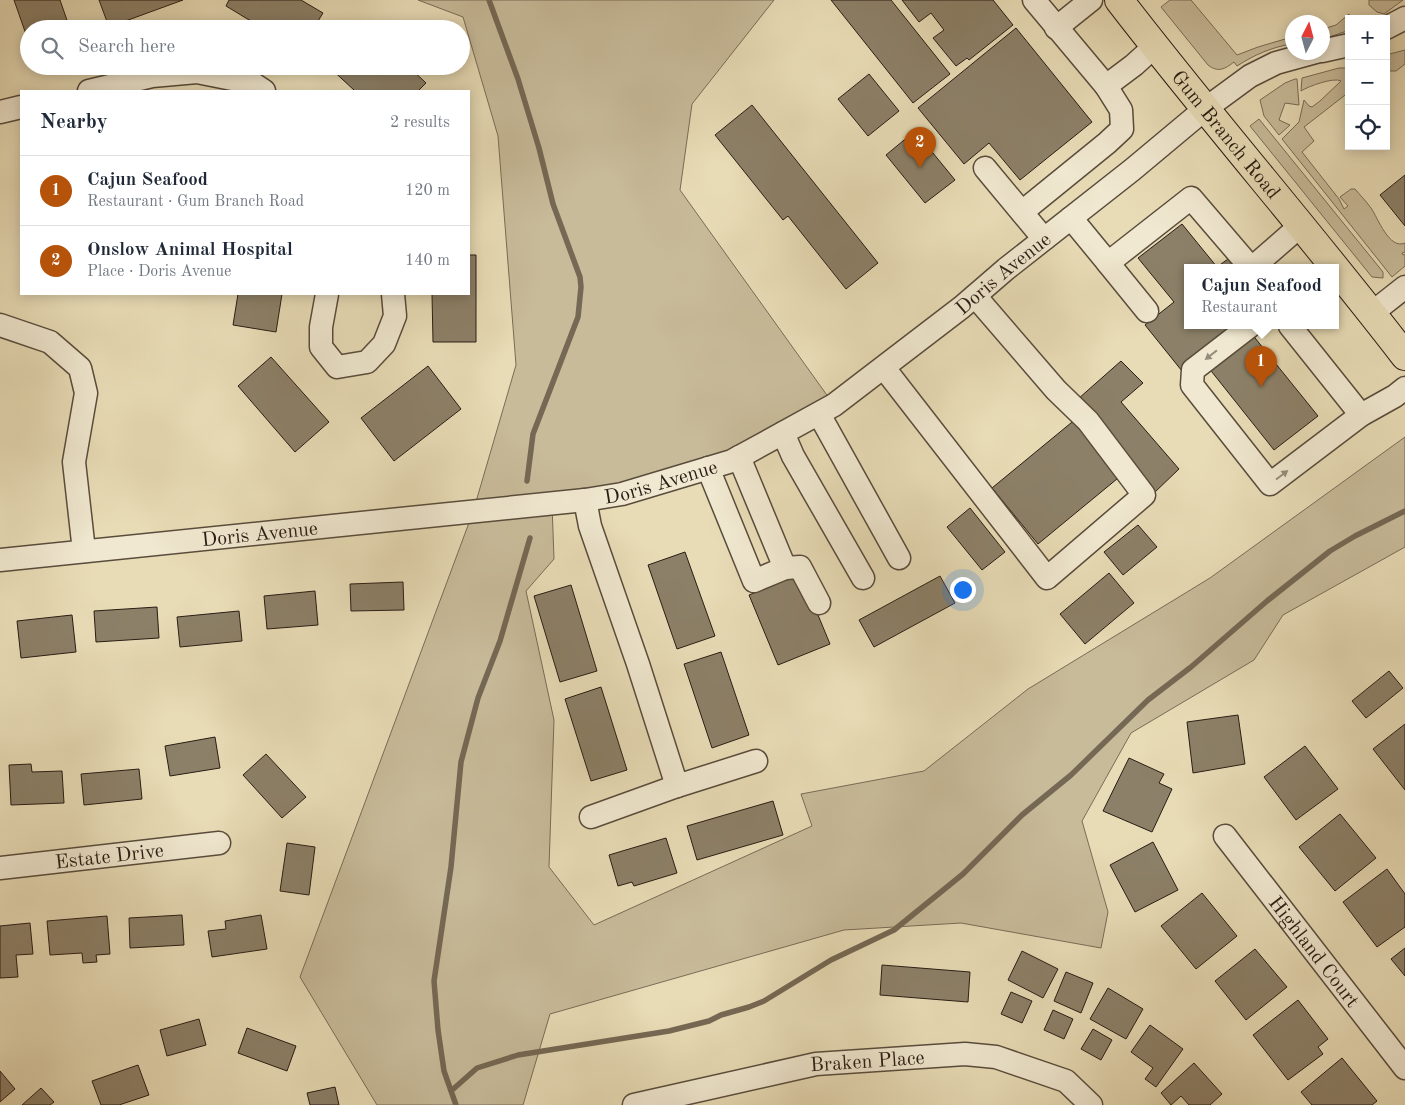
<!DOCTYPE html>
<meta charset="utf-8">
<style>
body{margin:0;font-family:"Old Standard TT",serif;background:#f6f6f7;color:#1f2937}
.controls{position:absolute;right:15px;top:15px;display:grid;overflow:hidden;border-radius:0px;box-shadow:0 2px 12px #0003}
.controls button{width:45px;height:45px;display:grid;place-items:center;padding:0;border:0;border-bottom:1px solid #e0e1e3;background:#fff;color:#1f2937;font:25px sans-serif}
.compass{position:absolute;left:1285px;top:15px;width:45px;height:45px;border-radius:50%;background:#fff;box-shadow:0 2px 12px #0003;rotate:6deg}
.you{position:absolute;left:962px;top:589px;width:18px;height:18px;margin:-12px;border:4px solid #fff;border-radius:50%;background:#1a73e8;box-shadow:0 0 0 8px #1a73e833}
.badge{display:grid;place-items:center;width:32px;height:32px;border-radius:50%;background:#b45309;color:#fff;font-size:16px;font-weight:700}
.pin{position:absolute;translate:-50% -41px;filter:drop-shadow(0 1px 2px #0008)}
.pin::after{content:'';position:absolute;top:26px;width:18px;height:15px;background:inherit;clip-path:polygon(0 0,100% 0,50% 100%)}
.popup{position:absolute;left:1184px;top:264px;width:155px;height:65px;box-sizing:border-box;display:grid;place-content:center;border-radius:0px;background:#fff;filter:drop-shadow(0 1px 4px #0005);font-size:16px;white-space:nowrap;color:#747a83}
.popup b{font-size:19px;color:#1f2937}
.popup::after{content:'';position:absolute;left:50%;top:100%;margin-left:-10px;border:10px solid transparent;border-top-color:#fff}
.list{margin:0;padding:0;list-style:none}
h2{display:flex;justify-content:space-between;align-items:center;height:65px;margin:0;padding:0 20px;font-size:21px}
h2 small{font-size:16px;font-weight:400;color:#747a83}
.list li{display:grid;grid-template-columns:32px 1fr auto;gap:15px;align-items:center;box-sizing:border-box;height:70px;padding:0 20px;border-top:1px solid #e0e1e3}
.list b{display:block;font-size:19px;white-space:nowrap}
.list p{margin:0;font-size:16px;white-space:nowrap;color:#747a83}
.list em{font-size:16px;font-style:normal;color:#747a83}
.icon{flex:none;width:28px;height:28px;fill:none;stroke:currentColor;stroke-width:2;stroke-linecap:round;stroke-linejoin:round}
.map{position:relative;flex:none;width:1405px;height:1105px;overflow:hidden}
.search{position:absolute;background:#fff;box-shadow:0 2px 12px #0003;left:20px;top:20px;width:450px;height:55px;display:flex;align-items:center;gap:12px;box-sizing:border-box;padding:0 18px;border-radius:28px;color:#747a83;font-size:19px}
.panel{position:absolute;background:#fff;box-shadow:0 2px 12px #0003;left:20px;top:90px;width:450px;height:205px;border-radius:0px}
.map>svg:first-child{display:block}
.green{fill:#c8bb9a;stroke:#786c57}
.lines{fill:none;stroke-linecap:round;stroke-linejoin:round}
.stream{stroke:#756854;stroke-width:5.5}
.building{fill:#8c8068;stroke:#291c14}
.minor-casing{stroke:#594c3c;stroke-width:25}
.major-casing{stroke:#291c14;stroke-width:30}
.minor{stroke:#f0e8d0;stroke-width:22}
.major{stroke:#e8dcb6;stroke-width:28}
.oneway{fill:#968c7b}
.labels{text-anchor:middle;stroke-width:5;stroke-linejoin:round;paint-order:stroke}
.street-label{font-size:20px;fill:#291c14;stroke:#f0e8d0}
</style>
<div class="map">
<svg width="1405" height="1105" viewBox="0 0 1405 1105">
<rect width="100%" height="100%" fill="#e8dcb6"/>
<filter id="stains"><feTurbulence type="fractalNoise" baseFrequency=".004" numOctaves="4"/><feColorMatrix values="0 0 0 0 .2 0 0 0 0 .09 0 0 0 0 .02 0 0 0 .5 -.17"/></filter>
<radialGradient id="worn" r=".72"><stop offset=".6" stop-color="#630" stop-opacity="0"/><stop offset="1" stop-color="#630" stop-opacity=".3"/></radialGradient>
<path class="green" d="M418,0H774L692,104L680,190L834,405L732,461L552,504L554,559L526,591L554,720L549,867L594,925L812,826L801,794L924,771L1028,689L1210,578L1405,437V547L1283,615L1254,660L1131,733L1082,821L1108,912L1101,948L961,923L844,930L550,1014L523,1105H377L300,977L473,512L516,365L498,136L463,17Z
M1170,0H1191L1237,55L1258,47L1292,37V44C1272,47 1254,55 1237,66L1234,62C1225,69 1218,73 1208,65L1161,7Z
M1369,0H1403L1384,14L1377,12L1369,5Z
M1349,14L1351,19H1349L1347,31L1323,39V29L1336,25Z
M1405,50V64L1396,71H1390L1386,67V55Z
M1339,68H1349V92L1304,127L1314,141L1302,152L1339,199L1344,209L1348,206L1340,197L1351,189H1355C1360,195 1366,201 1371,208C1378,218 1389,250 1405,243V252L1402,253L1403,255L1405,254V266L1392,277L1282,139L1299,122L1304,100L1309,106L1312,107L1320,101L1341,81C1334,77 1309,86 1301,91L1302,78Z
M1295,79H1297L1299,105L1285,103L1279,120L1290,125L1279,135L1264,116L1260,100L1285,83Z
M1259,119L1383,272V278L1372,277L1250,126Z"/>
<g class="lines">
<path class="stream" d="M489,0L518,79L539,148L553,204L580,277L581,287L578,317L533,434L527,481
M451,1091L477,1068L518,1055L669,1031L709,1021L721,1015L749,1007L764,1001L831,960L894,930L963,874L1022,815L1071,775L1148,700L1191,667L1267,601L1330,551L1355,536L1405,511
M456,1105L444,1071L438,1030L434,981L451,867L461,762L478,698L500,641L530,538"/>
</g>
<path class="building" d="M14,0H60L69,26L60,29H29L28,40Z
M99,0H183L109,27Z
M229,0H301L323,13L313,29H264L226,6Z
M831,0H891L950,74L913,103Z
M902,0H993L1013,25L969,60L967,58L956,66L933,38L944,30L931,13L919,22Z
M1016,28L1092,122L1020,180L989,143L964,164L918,108Z
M328,66H408L426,83L418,91H355Z
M869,74L899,111L868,136L838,99Z
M752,105L878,263L846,289L788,216L783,220L715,135Z
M915,131L955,180L925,203L886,155Z
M1405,175V226L1380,195Z
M1182,224L1217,267L1228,259L1235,268H1187V326H1238L1182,371L1145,325L1174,302L1138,258Z
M469,255H476V342H433L432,294H469Z
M238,294H282L276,332L233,325Z
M1251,333L1318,416L1274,450L1208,367Z
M271,357L329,422L295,452L238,386Z
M1121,361L1143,383L1121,402L1179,469L1154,493L1078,399Z
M428,366L461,409L394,461L361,418Z
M1077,418L1123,474L1038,544L992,488Z
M970,508L1005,552L982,570L947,527Z
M1138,525L1157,547L1123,575L1104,552Z
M685,552L715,636L677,649L648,565Z
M1109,573L1134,603L1085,644L1060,614Z
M801,574L830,644L778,665L749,595Z
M940,576L955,603L874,647L859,620Z
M403,582L404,610L351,611L350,584Z
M571,585L597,671L560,682L534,596Z
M315,591L318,625L267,629L264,596Z
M157,607L159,638L96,642L94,611Z
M239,611L242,641L180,647L177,617Z
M72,615L76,652L21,658L17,621Z
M721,652L749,735L712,748L684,664Z
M1389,671L1403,688L1366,718L1352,701Z
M601,687L627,770L591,781L565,699Z
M1238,715L1245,764L1193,773L1187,722Z
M1405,724V790L1373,749Z
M215,737L220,768L170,776L165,746Z
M1305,746L1338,789L1296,820L1264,777Z
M266,754L306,797L282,818L243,775Z
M1129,758L1164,774L1159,783L1172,789L1152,832L1103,811Z
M31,764L32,772L62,771L64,803L11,805L9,765Z
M139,769L142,799L84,805L81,774Z
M773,801L783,835L697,860L687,826Z
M1340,814L1376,858L1335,891L1299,847Z
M666,838L677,873L634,886L632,882L618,886L609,855Z
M1153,842L1178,890L1135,912L1110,865Z
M287,843L315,847L309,895L280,891Z
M1387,869L1405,894V927L1377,947L1343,902Z
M1202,893L1237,936L1196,969L1161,926Z
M182,915L184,945L130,948L129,918Z
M261,915L267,949L212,957L208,931L226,929L225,921Z
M107,916L110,954L96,955L97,962L83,963L82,953L50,955L47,921Z
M30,923L33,954L16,955L18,977L0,978V926Z
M1405,948V976L1391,959Z
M1255,949L1287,987L1246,1020L1215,981Z
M1022,951L1058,969L1043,998L1008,980Z
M882,965L970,972L968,1002L880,995Z
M1066,972L1093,983L1081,1013L1054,1001Z
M1108,988L1143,1009L1126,1039L1090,1019Z
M1011,992L1032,1001L1022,1023L1001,1014Z
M1298,1000L1328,1039L1318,1047L1323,1054L1288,1080L1253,1035Z
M1053,1010L1073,1019L1064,1039L1044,1030Z
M199,1019L206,1045L167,1056L160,1030Z
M1150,1025L1183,1049L1156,1087L1145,1079L1153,1068L1131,1052Z
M247,1028L296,1046L287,1071L238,1053Z
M1093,1029L1112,1040L1101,1060L1081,1049Z
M1342,1058L1377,1101L1372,1105H1312L1301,1092Z
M1194,1063L1222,1094L1210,1105H1189L1181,1096L1171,1105L1161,1093Z
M138,1065L149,1095L119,1105H101L92,1081Z
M0,1071L15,1089L0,1102Z
M335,1087L339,1105H310L307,1093Z
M41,1088L54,1102L50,1105H22Z"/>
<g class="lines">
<defs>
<g id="minor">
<path d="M1056,28L1091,0"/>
<path d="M1386,28L1405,18"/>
<path d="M1322,51L1349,45"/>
<path d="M1106,86L1134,65L1155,46"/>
<path d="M89,91L152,76L197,72L252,83L264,91"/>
<path d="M0,112L21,107"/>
<path d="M985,168L1044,239"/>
<path d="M1022,212L1107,143L1122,129L1121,110L1106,86L1034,0"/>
<path d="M1071,218L1108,263L1191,198L1251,268"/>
<path d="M1108,263L1147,311"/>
<path d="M1252,268L1300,226"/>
<path d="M327,294L321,327V347L337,367L367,362L384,344L395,316L393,294"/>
<path d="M1372,313L1405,287"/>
<path d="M0,325L50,342L80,368L86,393L74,462L84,551"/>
<path d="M1250,326L1193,370L1192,385L1270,484L1361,415L1395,396L1405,388"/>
<path d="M1290,326L1361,415"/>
<path d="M884,368L1047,578L1144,495L1088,421L1056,390L975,296"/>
<path d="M819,414L899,558"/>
<path d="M783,433L793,456L863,578"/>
<path d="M708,468L754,581L785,568L739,457"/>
<path d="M585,500L590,526L638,664L677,786"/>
<path id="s1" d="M0,560L585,500L622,494L732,461L834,405L962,307L1006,269L1132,170L1205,109L1250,76L1276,63L1316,52"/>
<path d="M785,568L800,567L819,603"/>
<path d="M591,817L677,786L756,761"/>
<path id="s2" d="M1225,836L1405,1068"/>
<path id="s3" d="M0,868L219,843"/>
<path id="s4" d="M634,1105L816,1064L965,1054L996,1057L1066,1081L1091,1105"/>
</g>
<g id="major">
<path id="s5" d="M1119,0C1212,121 1312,235 1405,356"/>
</g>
</defs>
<use href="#minor" class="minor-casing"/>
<use href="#major" class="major-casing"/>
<use href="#minor" class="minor"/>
<use href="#major" class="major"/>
</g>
<defs><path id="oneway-solid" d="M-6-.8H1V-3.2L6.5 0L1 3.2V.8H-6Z" transform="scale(1.25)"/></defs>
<g class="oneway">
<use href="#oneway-solid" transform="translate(1211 355) rotate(142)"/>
<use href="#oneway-solid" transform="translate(1282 475) rotate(-37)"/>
</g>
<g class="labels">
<g class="street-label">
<text dy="7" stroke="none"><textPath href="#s5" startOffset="172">Gum Branch Road</textPath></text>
<text dy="7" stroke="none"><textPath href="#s1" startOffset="1071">Doris Avenue</textPath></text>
<text dy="7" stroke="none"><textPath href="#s1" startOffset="666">Doris Avenue</textPath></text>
<text dy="7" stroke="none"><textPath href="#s1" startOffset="261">Doris Avenue</textPath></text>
<text dy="7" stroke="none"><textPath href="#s3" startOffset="110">Estate Drive</textPath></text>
<text dy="7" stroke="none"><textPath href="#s2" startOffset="146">Highland Court</textPath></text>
<text dy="7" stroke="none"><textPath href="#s4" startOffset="238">Braken Place</textPath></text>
</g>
</g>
<rect width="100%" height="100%" filter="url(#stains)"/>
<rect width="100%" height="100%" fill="url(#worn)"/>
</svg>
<div class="controls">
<button>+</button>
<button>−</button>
<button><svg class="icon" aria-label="locate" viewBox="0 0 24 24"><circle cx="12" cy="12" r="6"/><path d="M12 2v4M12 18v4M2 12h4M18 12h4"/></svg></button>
</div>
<svg class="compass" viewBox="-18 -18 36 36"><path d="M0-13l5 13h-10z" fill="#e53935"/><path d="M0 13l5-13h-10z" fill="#747a83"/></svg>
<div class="you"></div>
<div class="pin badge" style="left:1261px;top:387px">1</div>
<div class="popup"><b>Cajun Seafood</b>Restaurant</div>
<div class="pin badge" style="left:920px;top:168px">2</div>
<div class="search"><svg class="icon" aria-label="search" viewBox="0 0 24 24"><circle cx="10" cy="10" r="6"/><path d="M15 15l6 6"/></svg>Search here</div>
<section class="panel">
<h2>Nearby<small>2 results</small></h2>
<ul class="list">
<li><span class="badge">1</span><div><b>Cajun Seafood</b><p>Restaurant · Gum Branch Road</p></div><em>120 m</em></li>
<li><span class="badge">2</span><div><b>Onslow Animal Hospital</b><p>Place · Doris Avenue</p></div><em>140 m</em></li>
</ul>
</section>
</div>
